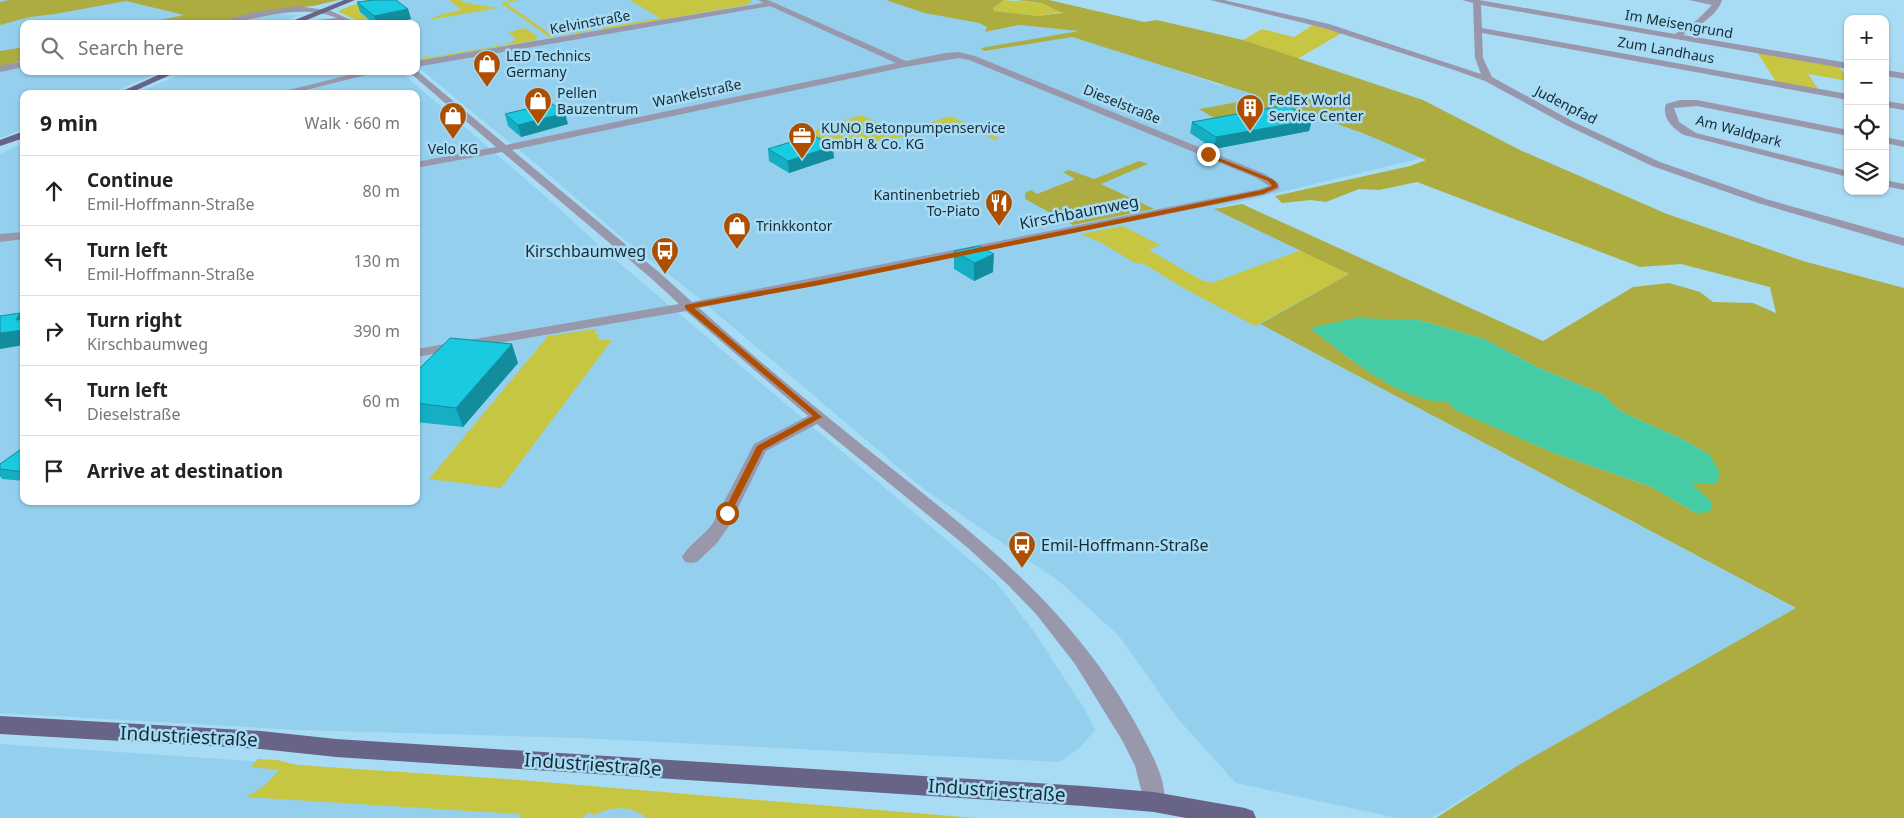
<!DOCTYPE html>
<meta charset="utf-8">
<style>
body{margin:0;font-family:"Noto Sans",sans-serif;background:#f6f6f6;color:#222}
.controls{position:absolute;right:15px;top:15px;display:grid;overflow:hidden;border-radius:10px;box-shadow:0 1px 4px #0004}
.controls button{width:45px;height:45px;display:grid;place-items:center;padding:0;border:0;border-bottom:1px solid #e0e0e0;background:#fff;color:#222;font:25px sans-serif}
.stop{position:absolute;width:15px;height:15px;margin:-11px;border:4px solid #ae4f00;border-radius:50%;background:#fff}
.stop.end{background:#ae4f00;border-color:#fff;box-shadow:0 1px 5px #0008}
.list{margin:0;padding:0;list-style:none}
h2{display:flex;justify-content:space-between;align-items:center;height:65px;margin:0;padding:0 20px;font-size:21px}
h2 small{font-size:16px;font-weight:400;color:#767676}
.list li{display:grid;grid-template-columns:32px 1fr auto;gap:15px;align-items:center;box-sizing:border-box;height:70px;padding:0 20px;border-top:1px solid #e0e0e0}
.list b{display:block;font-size:19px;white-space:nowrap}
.list p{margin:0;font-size:16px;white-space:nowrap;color:#767676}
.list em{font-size:16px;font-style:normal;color:#767676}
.icon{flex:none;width:28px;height:28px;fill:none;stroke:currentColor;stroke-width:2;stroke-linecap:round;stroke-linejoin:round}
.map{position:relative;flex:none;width:1904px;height:818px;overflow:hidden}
.search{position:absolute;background:#fff;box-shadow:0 1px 4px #0004;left:20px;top:20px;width:400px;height:55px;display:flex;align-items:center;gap:12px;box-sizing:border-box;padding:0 18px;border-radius:10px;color:#767676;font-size:19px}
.panel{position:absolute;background:#fff;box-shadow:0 1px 4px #0004;left:20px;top:90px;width:400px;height:415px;border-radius:10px}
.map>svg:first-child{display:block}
.built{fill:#94d0ee}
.green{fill:#c6c643}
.forest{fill:#acac40;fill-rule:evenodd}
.water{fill:#46cca4}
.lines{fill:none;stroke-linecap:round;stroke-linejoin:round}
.minor{fill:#9997ab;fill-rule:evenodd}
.major{fill:#686487;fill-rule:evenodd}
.wall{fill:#16aec2}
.shaded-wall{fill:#128d9e}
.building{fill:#1acae1;stroke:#128d9e}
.route{fill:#ae4f00}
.labels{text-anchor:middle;stroke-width:5;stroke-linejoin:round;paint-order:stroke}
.far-street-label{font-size:14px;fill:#172b35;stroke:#a8dcf5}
.far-poi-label{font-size:14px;fill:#172b35;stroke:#a8dcf5;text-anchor:start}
.street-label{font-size:16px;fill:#172b35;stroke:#a8dcf5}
.poi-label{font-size:16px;fill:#172b35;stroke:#a8dcf5;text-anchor:end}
.near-street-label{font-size:19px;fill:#172b35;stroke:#a8dcf5}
</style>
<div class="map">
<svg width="1904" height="818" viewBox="0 0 1904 818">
<rect width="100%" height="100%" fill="#a8dcf5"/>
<path class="built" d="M0,0H262L141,24H24V47L0,51Z
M371,0H886L924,13L979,23L987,27L986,32L1019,25L1081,31L1063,35L1121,51L1222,86L1225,84L1256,95L1255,99L1200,109L1224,124L1300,111L1365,134L1422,158L1215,208L1349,274L1260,324L1797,609L1517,766L1431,818H1397L1236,783L1178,719L1119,636L1060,582L925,490L695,295L627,242L547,173L420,69L416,65V24H365L339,12L340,10Z
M277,14L299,15L278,24H222Z
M24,65V71H163L108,94H24V129L0,138V70Z
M188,71H400L553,203L604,250L996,582L1035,633L1085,710L1095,730L1080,748L1059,762L579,738L298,730L0,713V154L24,142V501H416V94H135Z
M0,744L295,764L857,818H0Z"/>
<path class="green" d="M366,0H384L359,10V12L374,24H365L339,12L340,10Z
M449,0H461L466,3L498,8L428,20L416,25L442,14L461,10Z
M510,0H518L506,3L553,36L590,30L592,31L549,37L501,3Z
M630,0H750L752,1L746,5L603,30L602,28L660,18Z
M1004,0L1040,3L1064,12L1038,16L994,11L993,8Z
M1313,25L1342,33L1297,59L1243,40L1262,29L1294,37Z
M525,28L538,37L536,38L537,40L416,61V56H420L417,59L421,60L425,56L432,57L508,44L516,39L509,32Z
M1757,52L1838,66L1848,78V81L1808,74L1819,90L1776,82Z
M861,115L899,133L950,116L999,138L995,140L960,123L918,135L876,141L858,139L830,146L807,133Z
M1123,226L1160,245L1149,250L1201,280L1212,283L1301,250L1349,274L1255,326L1185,289L1144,264L1135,263L1100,242L1080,234Z
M595,329V334H598L599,340H612L501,488L429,479L548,336Z
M258,759L277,760L297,765L520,780L975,818H647C629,805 614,806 594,815L589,812L583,818H519L520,814L247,797L264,786L279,770L251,767Z"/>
<path class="forest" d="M9,0H339L313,6L273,10L206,24H141L184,15L126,1L55,14L30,17L0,25V2Z
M886,0H1004L993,8L994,11L1038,16L1063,13L1041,3L1015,0H1049L1144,22L1157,20L1243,40L1423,100L1522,151L1667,214L1803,261L1904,288V818H1436L1517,766L1796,608L1260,324L1349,274L1214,209L1242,204L1543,341L1633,287L1669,283L1700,292L1713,302L1753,303L1776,313L1770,287L1681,264L1640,267L1417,182L1379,190L1359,189L1326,202L1311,200L1282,203L1275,196L1410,166L1426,160L1365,134L1300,111L1224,124L1199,109L1255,99L1256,95L1072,37L984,51L981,48L1079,31L1019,25L985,32L987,27L979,23L924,13ZM1419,320L1484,339L1539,368L1602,394L1622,412L1684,440L1710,455L1691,484L1696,513L1652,487L1554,453L1458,411L1448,402L1350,359L1311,328Z
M24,47V60L0,67V51Z
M1139,161L1148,164L1101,184L1154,209L1073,225L1025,199V193L1031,190L1037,194L1075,179L1063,172L1069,170L1094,179Z"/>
<path class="water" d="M1356,318L1419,320L1484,339L1539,368L1602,394L1622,412L1684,440L1710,455L1720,473L1716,484H1692L1712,502L1710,512L1696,513L1652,487L1554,453L1457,411L1448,402C1400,403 1347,356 1310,328Z"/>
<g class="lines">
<path class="minor" d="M758,0H768L906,61L945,53L959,52L975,56L1265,174L1279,184V189L1263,195L699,308C756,359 816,408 876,456C986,543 1082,616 1147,745C1156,762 1170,790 1162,809L1154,812L1146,809L1135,766L1122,740L1075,664L1036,614L1007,584L968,548L817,424L766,451L729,526L717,543L697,562L691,563L685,562L682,557C689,544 704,536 713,523L754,444L808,416L686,311L416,357V349L679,304L652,279L502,152L416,168V162L496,147L408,71L416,70L506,145L896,63L770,6L416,67V61L763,3ZM959,58L969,60L1257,178L1269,186L1260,189L692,302L660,273L512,150L905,67Z
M1210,0H1224L1329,24L1481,74L1475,58L1473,3L1462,0H1479L1675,34L1697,20L1712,5L1689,0H1722C1717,16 1698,26 1683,35L1848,63V69L1481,5L1482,28L1848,94V100L1482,33L1483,58L1492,77L1574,122L1660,162L1766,199L1904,238V246L1758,203L1652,166L1568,126L1485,81L1454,70L1324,28Z
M298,6L331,11L360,24H349L342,20L325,24H296L300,22L337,18C294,1 253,24 210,24L255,12Z
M24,61V67L0,72V66Z
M1885,70L1904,73V79L1885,76Z
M365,71H382L290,94H273Z
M1680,100H1697L1848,130V136L1697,106L1674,108L1679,122L1696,133L1848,171V177L1684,135C1673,129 1661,117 1666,104Z
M1885,101L1904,104V110L1885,107Z
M1885,137L1904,141V147L1885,143Z
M1885,180L1904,184V190L1885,186Z
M24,232V239L0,242V234Z"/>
<path class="major" d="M344,0H355L297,24H285Z
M167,71H179L128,94H116Z
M24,131V138L0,146V140Z
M0,716L261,731L336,739L1083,786L1154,792L1245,808L1253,811L1256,818H1186L1154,812L1083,806L336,757L261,749L0,734Z"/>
</g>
<path class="wall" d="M357,2L408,9L411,19L389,24H374L360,12Z
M505,114L568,124L521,137L508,126Z
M1312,120L1309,131L1214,149L1190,133L1192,122Z
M768,149L834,158L789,173L769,161Z
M954,251L993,272L974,281L954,269Z
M518,363L463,427L416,422V372Z
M24,447V481L2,479L0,476V464Z"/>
<path class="shaded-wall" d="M408,9L411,19L389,24H377L374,16Z
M565,113L568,124L521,137L518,125Z
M1312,120L1309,131L1214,149L1216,137Z
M833,146L834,158L789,173L788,161Z
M994,254L993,272L974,281V263Z
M20,313L24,318V345L0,349V333L16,320Z
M512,344L518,363L463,427L456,408Z"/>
<path class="building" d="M374,0H396L408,9L374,16L357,2Z
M551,103L565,113L518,125L505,114Z
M1287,105L1312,120L1216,137L1192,122Z
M813,135L833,146L788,161L768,149Z
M979,246L994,254L974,263L954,251Z
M20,313L16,320L24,319V330L0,333V316Z
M450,338L512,344L456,408L416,403V372Z
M24,447V472L0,469V464Z"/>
<path class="route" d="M1206,153L1272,179L1276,182L1278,187L1263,194L820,285L694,308L822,417L763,450L730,515H724L723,513L757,446L813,416L685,308V305L820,280L1262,190L1272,186L1268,181L1206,156Z"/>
<defs>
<symbol id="shop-pin" viewBox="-11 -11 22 30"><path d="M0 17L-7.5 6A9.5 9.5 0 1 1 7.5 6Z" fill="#ae4f00" stroke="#a8dcf5"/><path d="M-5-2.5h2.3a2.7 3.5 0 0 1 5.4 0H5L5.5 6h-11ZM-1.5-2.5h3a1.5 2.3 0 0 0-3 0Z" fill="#fff"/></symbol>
<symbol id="building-pin" viewBox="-11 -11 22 30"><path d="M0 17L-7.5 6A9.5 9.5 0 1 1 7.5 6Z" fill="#ae4f00" stroke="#a8dcf5"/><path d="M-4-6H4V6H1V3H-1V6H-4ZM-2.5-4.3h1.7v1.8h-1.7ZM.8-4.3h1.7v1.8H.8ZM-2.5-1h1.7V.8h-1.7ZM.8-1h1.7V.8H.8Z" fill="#fff"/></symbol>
<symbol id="office-pin" viewBox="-11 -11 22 30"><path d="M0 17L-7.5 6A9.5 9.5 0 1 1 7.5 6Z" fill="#ae4f00" stroke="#a8dcf5"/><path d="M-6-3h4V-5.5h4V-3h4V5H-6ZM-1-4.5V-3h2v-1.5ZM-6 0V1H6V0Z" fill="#fff"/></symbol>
<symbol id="restaurant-pin" viewBox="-11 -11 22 30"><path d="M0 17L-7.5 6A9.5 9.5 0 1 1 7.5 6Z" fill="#ae4f00" stroke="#a8dcf5"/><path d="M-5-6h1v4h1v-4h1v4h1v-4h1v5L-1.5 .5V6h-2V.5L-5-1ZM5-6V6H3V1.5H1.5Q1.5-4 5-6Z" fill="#fff"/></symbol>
<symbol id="bus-pin" viewBox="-11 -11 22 30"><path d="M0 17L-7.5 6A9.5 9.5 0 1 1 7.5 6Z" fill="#ae4f00" stroke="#a8dcf5"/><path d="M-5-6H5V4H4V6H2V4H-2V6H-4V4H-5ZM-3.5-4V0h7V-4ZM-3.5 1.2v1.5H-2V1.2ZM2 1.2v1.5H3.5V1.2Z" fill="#fff"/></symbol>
</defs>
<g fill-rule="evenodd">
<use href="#shop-pin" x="471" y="48" width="32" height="43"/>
<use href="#shop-pin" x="522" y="85" width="32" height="43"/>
<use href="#building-pin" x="1234" y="92" width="32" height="43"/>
<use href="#shop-pin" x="437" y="100" width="32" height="43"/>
<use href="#office-pin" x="786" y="120" width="32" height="43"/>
<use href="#restaurant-pin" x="983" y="187" width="32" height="43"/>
<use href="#shop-pin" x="721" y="210" width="32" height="43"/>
<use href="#bus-pin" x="649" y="235" width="32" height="43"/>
<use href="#bus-pin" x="1006" y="529" width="32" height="43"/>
</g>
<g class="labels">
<g class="far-street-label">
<text transform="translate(590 22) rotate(-10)" y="5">Kelvinstraße</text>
<text transform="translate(1679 24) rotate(10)" y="5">Im Meisengrund</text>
<text transform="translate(1666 50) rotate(10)" y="5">Zum Landhaus</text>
<text transform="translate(697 93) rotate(-12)" y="5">Wankelstraße</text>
<text transform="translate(1122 104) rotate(22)" y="5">Dieselstraße</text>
<text transform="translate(1566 105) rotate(27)" y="5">Judenpfad</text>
<text transform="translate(1739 131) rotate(15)" y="5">Am Waldpark</text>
</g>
<g class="far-poi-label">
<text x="506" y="61">LED Technics<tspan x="506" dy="16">Germany</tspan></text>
<text x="557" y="98">Pellen<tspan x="557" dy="16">Bauzentrum</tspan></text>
<text x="1269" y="105">FedEx World<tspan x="1269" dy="16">Service Center</tspan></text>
<text x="821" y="133">KUNO Betonpumpenservice<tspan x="821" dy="16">GmbH &amp; Co. KG</tspan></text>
<text x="453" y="154" text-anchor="middle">Velo KG</text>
<text x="980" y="200" text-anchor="end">Kantinenbetrieb<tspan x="980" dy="16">To-Piato</tspan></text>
<text x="756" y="231">Trinkkontor</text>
</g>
<g class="street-label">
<text transform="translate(1079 212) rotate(-11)" y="6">Kirschbaumweg</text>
</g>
<g class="poi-label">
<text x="646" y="257">Kirschbaumweg</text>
<text x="1041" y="551" text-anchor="start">Emil-Hoffmann-Straße</text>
</g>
<g class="near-street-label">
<text transform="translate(189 736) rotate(3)" y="7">Industriestraße</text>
<text transform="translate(593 764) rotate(4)" y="7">Industriestraße</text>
<text transform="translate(997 790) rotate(4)" y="7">Industriestraße</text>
</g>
</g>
</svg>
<div class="controls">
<button>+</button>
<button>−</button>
<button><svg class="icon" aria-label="locate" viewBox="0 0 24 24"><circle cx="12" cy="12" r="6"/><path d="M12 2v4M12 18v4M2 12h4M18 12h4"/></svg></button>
<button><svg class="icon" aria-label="layers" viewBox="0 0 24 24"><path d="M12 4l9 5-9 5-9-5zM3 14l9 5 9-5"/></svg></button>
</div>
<div class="stop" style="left:727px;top:513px"></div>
<div class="stop end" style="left:1208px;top:154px"></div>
<div class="search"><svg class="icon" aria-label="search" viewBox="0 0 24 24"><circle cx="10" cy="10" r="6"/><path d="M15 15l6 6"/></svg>Search here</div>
<section class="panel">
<h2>9 min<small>Walk · 660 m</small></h2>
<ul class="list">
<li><svg class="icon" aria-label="ahead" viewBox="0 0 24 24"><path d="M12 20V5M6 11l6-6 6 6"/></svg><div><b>Continue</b><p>Emil-Hoffmann-Straße</p></div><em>80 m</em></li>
<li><svg class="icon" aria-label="left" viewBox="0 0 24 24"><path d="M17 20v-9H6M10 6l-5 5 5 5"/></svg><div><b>Turn left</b><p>Emil-Hoffmann-Straße</p></div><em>130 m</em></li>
<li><svg class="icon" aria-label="right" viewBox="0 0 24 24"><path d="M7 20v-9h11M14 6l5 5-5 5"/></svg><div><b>Turn right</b><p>Kirschbaumweg</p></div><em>390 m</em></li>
<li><svg class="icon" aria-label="left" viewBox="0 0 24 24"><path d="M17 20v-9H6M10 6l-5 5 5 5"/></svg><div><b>Turn left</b><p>Dieselstraße</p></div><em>60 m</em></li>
<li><svg class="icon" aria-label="arrive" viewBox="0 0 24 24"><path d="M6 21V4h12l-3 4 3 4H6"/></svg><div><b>Arrive at destination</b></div></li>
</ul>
</section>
</div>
